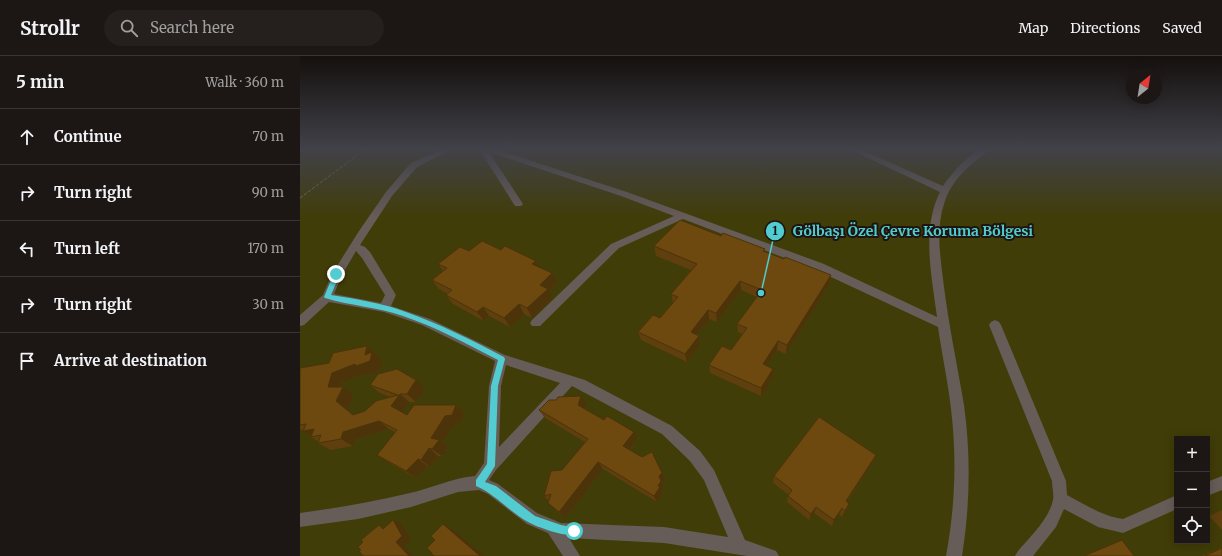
<!DOCTYPE html>
<meta charset="utf-8">
<style>
body{margin:0;font-family:Merriweather,serif;background:#251f1d;color:#f1f3f6}
.controls{position:absolute;right:12px;bottom:12px;display:grid;overflow:hidden;border-radius:0px;box-shadow:0 2px 10px #0003}
.controls button{width:36px;height:36px;display:grid;place-items:center;padding:0;border:0;border-bottom:1px solid #3a3534;background:#1c1614;color:#f1f3f6;font:20px sans-serif}
.compass{position:absolute;left:826px;top:12px;width:36px;height:36px;border-radius:50%;background:#1c1614;box-shadow:0 2px 10px #0003;rotate:30deg}
.stop{position:absolute;width:12px;height:12px;margin:-9px;border:3px solid #52ccd0;border-radius:50%;background:#fff}
.stop.end{background:#52ccd0;border-color:#fff;box-shadow:0 1px 4px #0008}
.list{margin:0;padding:0;list-style:none}
h2{display:flex;justify-content:space-between;align-items:center;height:52px;margin:0;padding:0 16px;font-size:17px}
h2 small{font-size:13px;font-weight:400;color:#a09fa0}
.list li{display:grid;grid-template-columns:26px 1fr auto;gap:12px;align-items:center;box-sizing:border-box;height:56px;padding:0 16px;border-top:1px solid #3a3534}
.list b{display:block;font-size:15px;white-space:nowrap}
.list em{font-size:13px;font-style:normal;color:#a09fa0}
.icon{flex:none;width:22px;height:22px;fill:none;stroke:currentColor;stroke-width:2;stroke-linecap:round;stroke-linejoin:round}
.map{position:relative;flex:none;width:922px;height:500px;overflow:hidden}
header{display:flex;align-items:center;gap:24px;box-sizing:border-box;height:56px;padding:0 20px;background:#1c1614;border-bottom:1px solid #3a3534}
header strong{font-size:19px}
nav{display:flex;gap:22px;margin-inline-start:auto;font-size:14px}
.search{width:280px;height:36px;background:#251f1d;display:flex;align-items:center;gap:10px;box-sizing:border-box;padding:0 14px;border-radius:22px;color:#a09fa0;font-size:15px}
main{display:flex}
aside{flex:1;background:#1c1614}
.map>svg:first-child{display:block}
.green{fill:#413d08;fill-rule:evenodd}
.lines{fill:none;stroke-linecap:round;stroke-linejoin:round}
.path{stroke:#77706d;stroke-width:1;stroke-dasharray:3.5 1.5;stroke-linecap:butt}
.minor{fill:#665c58;fill-rule:evenodd}
.wall{fill:#5e3f0d}
.shaded-wall{fill:#4c330a}
.building{fill:#6d490f;stroke:#4c330a}
.route{fill:#52ccd0}
.leader{fill:none;stroke:#52ccd0;stroke-width:1.5}
.callout-dot{fill:#52ccd0;stroke:#1d1511;stroke-width:1.5}
.mark-label{font-size:12px;text-anchor:middle;font-weight:bold;fill:#111}
.callout-label{font-size:14px;text-anchor:middle;font-weight:bold;fill:#52ccd0;stroke:#1d1511;stroke-width:4;stroke-linejoin:round;paint-order:stroke}
</style>
<header>
<strong>Strollr</strong>
<div class="search"><svg class="icon" aria-label="search" viewBox="0 0 24 24"><circle cx="10" cy="10" r="6"/><path d="M15 15l6 6"/></svg>Search here</div>
<nav><a>Map</a><a>Directions</a><a>Saved</a></nav>
</header>
<main>
<aside>
<h2>5 min<small>Walk · 360 m</small></h2>
<ul class="list">
<li><svg class="icon" aria-label="ahead" viewBox="0 0 24 24"><path d="M12 20V5M6 11l6-6 6 6"/></svg><div><b>Continue</b></div><em>70 m</em></li>
<li><svg class="icon" aria-label="right" viewBox="0 0 24 24"><path d="M7 20v-9h11M14 6l5 5-5 5"/></svg><div><b>Turn right</b></div><em>90 m</em></li>
<li><svg class="icon" aria-label="left" viewBox="0 0 24 24"><path d="M17 20v-9H6M10 6l-5 5 5 5"/></svg><div><b>Turn left</b></div><em>170 m</em></li>
<li><svg class="icon" aria-label="right" viewBox="0 0 24 24"><path d="M7 20v-9h11M14 6l5 5-5 5"/></svg><div><b>Turn right</b></div><em>30 m</em></li>
<li><svg class="icon" aria-label="arrive" viewBox="0 0 24 24"><path d="M6 21V4h12l-3 4 3 4H6"/></svg><div><b>Arrive at destination</b></div></li>
</ul>
</aside>
<div class="map">
<svg width="922" height="500" viewBox="0 0 922 500">
<rect width="100%" height="100%" fill="#261e1a"/>
<path class="green" d="M0,92H922V500H0ZM877,383H907V485H877Z"/>
<g class="lines">
<path class="path" d="M0,142L67,92"/>
<path class="minor" d="M145,92H155L117,111L92,140L60,189L65,191L70,196L96,239L91,250L130,263L205,299L285,324L372,370L400,395L414,414L445,484L476,495L479,500H447L364,487L269,482L280,500H263L248,477L227,468L188,438L179,434L158,436L111,451L58,463L0,471V457C37,452 73,446 110,437C132,432 152,422 175,420L184,407L189,330L195,305L122,269L84,256L29,246L4,269L0,270V259L23,239L32,218L59,175L86,136L103,116L111,107ZM56,195L62,202L85,239L81,247L34,238L42,219ZM206,309L260,327L199,391L201,330ZM272,330L362,378L390,405L404,424L428,481L364,471L261,467L237,457L198,428L189,424L196,414Z
M181,92H192L327,136L524,208L637,261C632,222 621,173 640,136L547,92H557L643,130C653,116 672,92 691,92C688,97 680,101 675,105C661,117 649,130 644,148C636,172 640,199 643,223C648,266 657,307 664,349C671,399 670,450 662,500H646C655,452 657,402 651,353C648,326 642,299 638,271L516,214L383,163L319,192L240,270H232L230,267L232,264L311,188L374,160L321,140L189,96L223,148L221,150H215L181,96Z
M695,264L699,266L701,269L766,425L767,439C786,449 802,460 823,463L877,439V453L823,477L798,471L764,453L756,471L733,500H715L718,495C730,481 749,463 753,444C754,438 752,431 752,425L689,269L691,266Z
M922,420V434L907,440V426Z"/>
</g>
<path class="wall" d="M421,180L465,193V196L529,228L486,298L477,294L467,310L473,313V321L461,340L410,317L409,309L431,294L442,278L438,276L437,268L457,241L441,234L417,266L409,263L397,279L399,280L400,288L387,306L341,284L338,276L360,262L373,247L371,238L391,214L356,200L354,190Z
M169,195L239,212L252,217L257,227L249,235L252,242L232,262L224,258L210,271L189,260L184,265L153,248L146,239L148,238L139,233L132,224L143,215L138,208Z
M67,290L77,299L76,300L82,305L80,314L67,319L64,317L42,326L41,331L54,339L47,353L54,359L65,355L90,341L80,337L70,329L125,333L116,346H109L102,356L107,359L156,349L164,358L160,367L154,368L142,387L148,391L142,400H138L130,411L127,410L116,422L88,406L77,399L95,376L89,373L55,383L53,390L31,394L18,387L19,386L11,381V380L0,373V312L29,307Z
M286,349L285,353L337,383L330,394L362,417L365,424L362,427L364,432L362,436L363,437L357,446L303,413L265,462L248,447L249,445L244,440L262,414L285,386L245,362L239,354Z
M576,399L572,407L547,446L549,448L547,454L542,461L539,458L532,470L514,457L509,464L487,446L488,440L489,439L473,427L474,420Z
M922,454V474L909,460Z
M922,492V500H902L913,495Z"/>
<path class="shaded-wall" d="M236,205L241,214L232,208Z
M252,217L257,227L249,235L252,242L232,262L227,252L240,229Z
M531,219L529,228L486,298L487,289Z
M440,225L441,234L417,266L416,257Z
M219,248L224,258L210,271L204,262Z
M183,251L189,260L184,265L177,256Z
M408,254L409,263L392,285L391,276Z
M399,280L400,288L387,306L385,298Z
M478,285L477,294L463,316V308Z
M67,290L77,299L76,300L82,305L80,314L67,319L64,317L42,326L40,336L43,331L54,339L47,353L64,367L36,345L28,331L32,317L65,299Z
M473,313V321L461,340V332Z
M116,324L125,333L116,346L107,338Z
M100,338L109,346L101,358L91,350Z
M281,340L286,349L283,357L278,349Z
M156,349L164,358L160,367L154,368L142,387L148,391L142,400L132,393L131,382L145,360Z
M79,365L89,373L55,383L53,390L41,383L43,376Z
M14,373L21,379L12,380L3,375Z
M334,376L337,383L327,397L323,390Z
M129,392L138,400L130,411L121,404Z
M576,399L572,407L543,451L546,445Z
M118,403L127,410L116,422L106,415Z
M298,406L303,413L265,462L259,456Z
M362,417L365,424L362,427L364,432L362,436L363,437L357,446L354,440L359,420Z
M549,448L547,454L542,461L545,455Z
M516,451L514,457L509,464L511,458Z
M542,452L539,458L532,470L534,464Z
M93,464L101,468L111,484L104,490L114,500H109L96,486Z
M143,468L152,473L184,500H180Z"/>
<path class="building" d="M380,164L421,180L423,177L465,193L463,195L484,203L485,201L531,219L487,289L478,285L463,308L473,313L461,332L409,309L422,290L431,294L447,272L437,268L462,234L440,225L416,257L408,254L391,276L399,280L385,298L338,276L353,259L360,262L378,241L371,238L397,208L354,190Z
M182,185L201,194L205,190L236,205L232,208L252,217L240,229L248,233L227,252L219,248L204,262L183,251L177,256L146,239L152,234L132,224L147,212L138,208L160,191L169,195Z
M67,290L65,299L72,296L70,305L56,310L55,308L32,317L28,331H43L36,345L53,359L65,355L76,345L98,339L70,329L78,318L97,313L116,324L107,338H100L91,350L107,359L114,349H156L152,359L145,360L131,382L139,384L132,393L129,392L121,404L118,403L106,415L77,399L97,374L79,365L43,376L41,383L18,387L21,379L11,381L14,373L3,375L6,368L0,369V312L29,307L33,297Z
M281,340L278,349L304,364L307,360L334,376L323,390L342,401L352,396L362,417L359,420L361,425L358,430L360,431L354,440L298,406L259,456L248,447L251,438L244,440L251,415L262,414L288,383L239,354L249,344H256L258,341Z
M519,361L576,399L546,445L549,448L545,455L542,452L534,464L516,451L511,458L488,440L492,434L474,420Z
M93,464L102,480L96,486L109,500H63L59,495L61,494L58,491L63,486L61,484L79,469L83,473Z
M143,468L180,500H134L127,492L135,484L131,480Z
M822,484L834,500H784Z
M922,492V500H905Z"/>
<linearGradient id="sky" x2="0" y2="1"><stop stop-color="#15100e"/><stop offset="0.57" stop-color="#414149"/><stop offset="1" stop-color="#414149" stop-opacity="0"/></linearGradient>
<rect width="922" height="162" fill="url(#sky)"/>
<path class="route" d="M34,217L40,218L31,239C56,243 82,247 106,256C140,268 172,284 204,301L205,303L198,330L195,410L185,426L196,430L235,460L261,469L277,472V478C267,482 240,472 230,467C210,457 197,439 176,430V424L187,408L191,330L198,304C167,288 136,271 103,260C78,251 51,250 25,242L24,241Z"/>
<path class="leader" d="M461 237L475 175"/>
<g class="callout-dot">
<circle cx="461" cy="237" r="4"/>
<circle cx="475" cy="175" r="10"/>
</g>
<g class="mark-label">
<text x="475" y="179">1</text>
</g>
<g class="callout-label">
<text x="613" y="180">Gölbaşı Özel Çevre Koruma Bölgesi</text>
</g>
</svg>
<div class="controls">
<button>+</button>
<button>−</button>
<button><svg class="icon" aria-label="locate" viewBox="0 0 24 24"><circle cx="12" cy="12" r="6"/><path d="M12 2v4M12 18v4M2 12h4M18 12h4"/></svg></button>
</div>
<svg class="compass" viewBox="-18 -18 36 36"><path d="M0-13l5 13h-10z" fill="#e53935"/><path d="M0 13l5-13h-10z" fill="#a09fa0"/></svg>
<div class="stop" style="left:274px;top:475px"></div>
<div class="stop end" style="left:36px;top:218px"></div>
</div>
</main>
